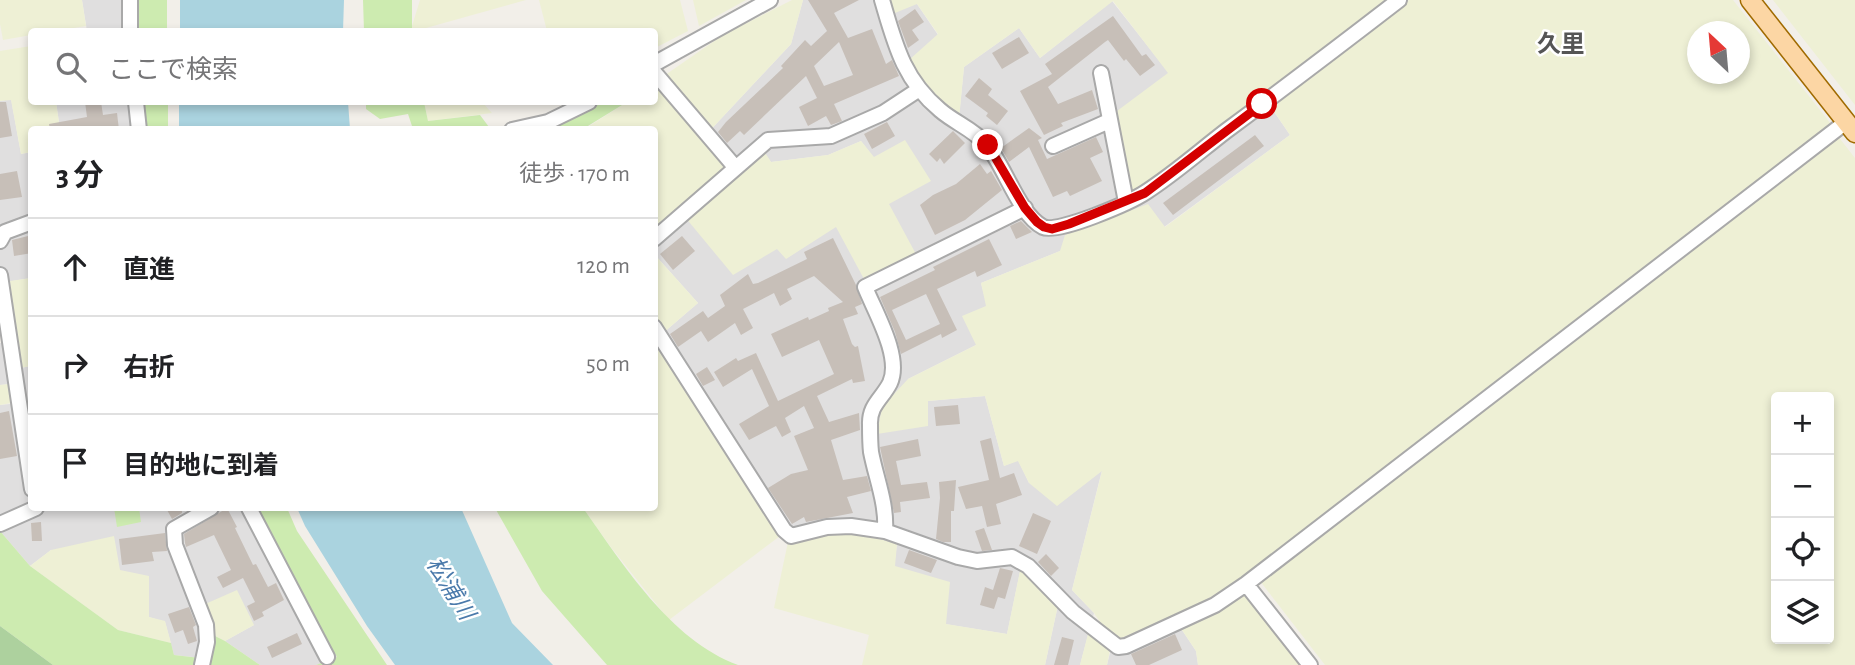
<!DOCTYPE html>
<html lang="ja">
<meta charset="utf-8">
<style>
body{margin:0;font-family:"Alegreya Sans","Noto Sans JP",sans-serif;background:#f6f6f6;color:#202124}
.controls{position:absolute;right:21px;bottom:21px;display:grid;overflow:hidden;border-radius:7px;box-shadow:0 4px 10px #0003}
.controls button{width:63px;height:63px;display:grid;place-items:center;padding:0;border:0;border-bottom:2px solid #e0e0e0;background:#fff;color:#202124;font:35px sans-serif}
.compass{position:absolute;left:1687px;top:21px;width:63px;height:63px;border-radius:50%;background:#fff;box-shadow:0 4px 10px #0003;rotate:334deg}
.stop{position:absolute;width:21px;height:21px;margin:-16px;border:5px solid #d40000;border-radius:50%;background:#fff}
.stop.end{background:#d40000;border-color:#fff;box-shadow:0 2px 7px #0008}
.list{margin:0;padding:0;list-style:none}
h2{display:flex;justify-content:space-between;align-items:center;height:91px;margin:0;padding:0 28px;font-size:30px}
h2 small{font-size:23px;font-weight:400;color:#757577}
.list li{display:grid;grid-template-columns:46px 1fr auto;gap:21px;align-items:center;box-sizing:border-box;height:98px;padding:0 28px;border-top:2px solid #e0e0e0}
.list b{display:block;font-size:26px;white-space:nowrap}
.list em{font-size:23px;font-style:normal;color:#757577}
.icon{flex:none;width:38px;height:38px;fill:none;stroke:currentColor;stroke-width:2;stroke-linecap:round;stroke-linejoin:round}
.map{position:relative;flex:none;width:1855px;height:665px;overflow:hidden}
.search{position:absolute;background:#fff;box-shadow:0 4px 10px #0003;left:28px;top:28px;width:630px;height:77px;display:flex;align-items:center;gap:18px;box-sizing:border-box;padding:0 24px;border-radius:7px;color:#757577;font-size:26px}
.panel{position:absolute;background:#fff;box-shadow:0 4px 10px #0003;left:28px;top:126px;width:630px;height:385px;border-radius:7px}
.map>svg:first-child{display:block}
.residential{fill:#e0dfdf}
.farmland{fill:#eef0d5;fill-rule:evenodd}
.grass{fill:#cdebb0}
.forest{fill:#add19e}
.water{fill:#aad3df}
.building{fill:#c7bfb8;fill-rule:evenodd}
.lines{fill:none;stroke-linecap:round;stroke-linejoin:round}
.minor-casing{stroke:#a9a9a9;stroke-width:18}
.major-casing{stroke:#a06b00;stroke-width:21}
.minor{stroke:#fff;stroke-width:14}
.major{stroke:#fcd6a4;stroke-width:18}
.route{stroke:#d40000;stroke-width:9}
.labels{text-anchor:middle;stroke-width:5;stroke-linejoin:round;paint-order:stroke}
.water-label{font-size:23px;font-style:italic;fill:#4a7aab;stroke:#fff}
.quarter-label{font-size:24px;font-weight:bold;fill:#555;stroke:#fff}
</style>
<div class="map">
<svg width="1855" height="665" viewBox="0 0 1855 665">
<rect width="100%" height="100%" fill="#f2efe9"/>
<path class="residential" d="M82,0H129L134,31H87Z
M803,0H887L917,4L938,35L959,117L964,67L1019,28L1040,58L1112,1L1169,73L1263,96L1290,135L1164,227L1060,251L981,283L987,306L976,345L908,379L928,401L985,396L1004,466L1018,460L1029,483L1102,470L1072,590L1094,613L1080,665H1045L1058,605L1021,567L1007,634L945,624L894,566L897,544L788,542L780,536L655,340L698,303L655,255V231L680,210L778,249L787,258L836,226L889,204L874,158L861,141L828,155L771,162L763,151L732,176L703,138L791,44Z
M11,99L21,154L31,152V278L0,283V101Z
M56,102H141L144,129H60Z
M0,343H3L20,368L31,366L32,508H255L293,581L338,658L316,665H260L225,641L254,625L203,605L215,636L210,659L174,655L165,622L149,617L119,570L51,550L30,566L0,531V405L10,404L9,384L0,385Z
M1174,618L1196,651L1198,665H1107L1113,641Z"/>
<path class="farmland" d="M0,0H82L86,26L55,31L32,32L31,35L3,40L0,24Z
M420,0H526L426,28L428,31H412V26Z
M539,0H680L688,31L655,48L654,32L547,31Z
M693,0H746L699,26Z
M792,0H803L791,44L703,138L733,176L764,151L771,162L828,155L861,141L874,157L905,140L931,181L889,204L917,256L864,279L836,227L786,259L777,249L733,275L680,211L655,231L654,130H583L627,102H654L655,82L723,35Z
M887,0H1388L1132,197L1117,111L1168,73L1113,1L1040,58L1019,28L964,67L959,119L924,85L909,60L938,34L917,4L890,15Z
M1409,0H1733L1831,124L1235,583L1174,618L1113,641L1094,613L1072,590L1102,471L1057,506L1029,483L1018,461L1004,466L985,396L928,401V426L877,434L882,407L908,379L976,345L962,316L986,306L981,283L1060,251L1065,235L1148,204L1165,227L1290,135L1271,107ZM1698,32H1740V74H1698Z
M1773,0H1855V105Z
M31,46L32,102H56L60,129L32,130L31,152L21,154L11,100L0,101V51Z
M424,102H482L492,113L428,121Z
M1837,135L1855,158V665H1325L1260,581ZM1776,397H1829V639H1776Z
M655,255L698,303L655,340L780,536L669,620L610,546L583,508H654Z
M31,278V366L20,368L10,281Z
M9,384L11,403L0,405V385Z
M844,529L897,544L895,566L950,582L946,624L1007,634L1021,566L1058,605L1045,665H862L869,635L774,608L788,542Z
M114,536L120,570L149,576V617L165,621L171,643L118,630L30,566L51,550Z
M237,590L254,625L225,641L215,636L203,605Z
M1244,591L1302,665H1198L1196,651L1182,630L1221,608Z
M1088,634L1110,650L1107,665H1080Z"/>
<path class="grass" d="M134,0H167V31H134Z
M363,0H412V31H364Z
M141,102H168V129H144Z
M366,102H424L428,121L480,115L489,127L413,129L408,114L380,119L366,109Z
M604,102H627L583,129L548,130Z
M114,508H139L141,522L117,527Z
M255,508H287L297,531L387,665H316L337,657L293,581Z
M495,508H583C623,564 670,640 738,665H607L542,591Z
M0,531L30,566L118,630L171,643L174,655L209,659L215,636L225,641L260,665H53L0,626Z"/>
<path class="forest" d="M0,626L53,665H0Z"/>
<path class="water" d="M180,0H344L343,31H180Z
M179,102H348L350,129H179Z
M297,508H461L512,623L553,665H395L367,626L305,526Z"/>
<path class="building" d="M808,0H859L834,13L848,38L872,29L886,64L892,60L899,76L834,104L842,121L831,125L826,116L808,126L799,107L817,98L806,76L744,135L740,131L727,143L718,132L726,122L783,68L781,66L805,40L811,46L827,31ZM839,42L853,75L824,86L814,66Z
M915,9L924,22L912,30L919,40L908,48L898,21Z
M1113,16L1142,56L1146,54L1155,65L1140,76L1126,59L1124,61L1108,40L1105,42L1048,87L1058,104L1092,90L1098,109L1061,123L1063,126L1044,135L1020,91L1052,74L1045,64Z
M1019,37L1029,53L1002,69L992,53Z
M979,78L992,89L988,95L1008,111L997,125L986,116L988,113L965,96Z
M0,102H6L12,136L0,138Z
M85,102H101L103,115L117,113L119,130H50L49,124L87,117Z
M887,122L895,136L872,149L864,134Z
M1029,128L1042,138L1038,140L1047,159L1096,137L1103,152L1090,158L1102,181L1070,196L1067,191L1053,197L1029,147L1009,162L1001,148Z
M953,131L965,143L944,164L940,158L937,162L929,154Z
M1255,135L1264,146L1173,215L1163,203Z
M980,164L987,174L991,171L1002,190L965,220L935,235L920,205L933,195L956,184Z
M17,171L22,197L0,200V174Z
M1021,221L1032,232L1016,239L1010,226Z
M32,235V253L14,256L12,240Z
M682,236L695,251L673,270L660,254Z
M833,238L856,285L862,304L855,307L858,314L843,319L852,344L855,347L858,346L865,381L853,383L852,379L817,396L829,422L859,413L860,430L831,440L843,480L867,476L871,491L847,497L853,513L806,522L804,517L792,524L768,488L791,474L808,470L794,436L814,428L804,406L785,418L791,432L782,437L776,426L749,440L739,424L769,406L752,369L723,387L714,372L736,358L738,361L756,353L778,401L834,374L819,340L782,357L771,334L808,317L809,320L829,311L828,308L843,302L814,276L787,289L792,299L780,306L774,293L743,309L753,328L741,335L735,323L708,342L701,331L678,347L670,334L703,311L708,318L725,306L720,295L748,274L753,284L758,283L807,259L804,252Z
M989,239L1002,265L977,277L975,271L937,289L957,330L942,338L941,334L901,354L895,332L880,297L935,270L933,267ZM926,294L940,324L906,340L892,310Z
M707,367L715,380L703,386L696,374Z
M958,405L960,424L936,426L934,407Z
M9,411L17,456L0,459V413Z
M991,438L1000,478L1014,473L1022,495L996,504L1001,524L987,527L982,506L966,509L958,487L989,480L980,441Z
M918,439L921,456L896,461L901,485L927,482L930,498L900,502L901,512L894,513L880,447Z
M956,480L954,511H951V542H943L936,539L940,498L939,482Z
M166,508H182V513L172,519Z
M227,508L237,527L235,528L253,565L256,564L268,587L276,583L284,600L262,612L264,616L254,621L247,606L255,602L243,578L223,588L217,577L231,570L214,535L186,547L185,543L184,534Z
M1033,513L1051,521L1037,554L1019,546Z
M41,522L42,541H32L31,523Z
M984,528L992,550L982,551L975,531Z
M165,533L167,551L152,552L154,561L122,565L119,539Z
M909,550L937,560L931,573L904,563Z
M1046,554L1059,568L1051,576L1038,562Z
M1000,568L1013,571L1005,599L998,597L994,609L980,605L985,587L993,590Z
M189,607L196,625L193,627L197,641L188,644L183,630L175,633L168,614Z
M297,633L302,644L272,658L267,647Z
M1175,634L1182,650L1149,665H1136L1131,654Z
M1062,637L1074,640L1068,665H1054Z"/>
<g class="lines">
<defs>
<path id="minor" d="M882,0C895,44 903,79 940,110C955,123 973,129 986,144C1004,164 1019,215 1043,227C1058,234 1131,202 1146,192C1174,174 1200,151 1226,131C1284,88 1342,44 1399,0
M130,32V0
M654,64L770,0
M654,72L735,167
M1101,73L1126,202
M136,102L139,130
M512,130L548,122L589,102
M1053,146L1109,121
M654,239L768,140L831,136L883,113L918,90
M0,241L5,232L32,222
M0,275L32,489
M654,327L784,530L791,536L827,527L851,526L885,531L958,557L977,561L1012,557L1028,566L1073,612L1118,647L1126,646L1215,605L1246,584L1846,122
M249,508L327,657
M0,524L36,508
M885,531C887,504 876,478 871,452C870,443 870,434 870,425C869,405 882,399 890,383C902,357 875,312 865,287L1025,208
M1246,584L1310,665
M202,665L207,642L206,625L175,545L174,529L211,508"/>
<path id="major" d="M1750,0L1855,133"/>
</defs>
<use href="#minor" class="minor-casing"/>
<use href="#major" class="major-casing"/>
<use href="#minor" class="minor"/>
<use href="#major" class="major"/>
</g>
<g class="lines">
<path class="route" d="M988,145L1025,208L1037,222L1044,227L1052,229L1069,224L1145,193L1262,104"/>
</g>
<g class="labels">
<g class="water-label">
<text transform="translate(451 588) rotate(58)" y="8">松浦川</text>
</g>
<g class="quarter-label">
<text x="1561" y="52">久里</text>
</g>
</g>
</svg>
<div class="controls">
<button>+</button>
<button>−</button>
<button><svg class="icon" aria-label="locate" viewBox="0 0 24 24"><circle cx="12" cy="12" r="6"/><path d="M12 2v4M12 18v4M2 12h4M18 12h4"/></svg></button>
<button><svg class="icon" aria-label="layers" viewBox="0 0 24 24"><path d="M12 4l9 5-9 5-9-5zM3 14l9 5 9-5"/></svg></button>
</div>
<svg class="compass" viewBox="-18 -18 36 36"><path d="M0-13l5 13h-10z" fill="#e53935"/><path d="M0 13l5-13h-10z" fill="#757577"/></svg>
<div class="stop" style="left:1262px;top:104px"></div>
<div class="stop end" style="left:988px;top:145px"></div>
<div class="search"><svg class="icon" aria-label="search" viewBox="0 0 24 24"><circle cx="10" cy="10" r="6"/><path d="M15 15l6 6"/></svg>ここで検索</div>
<section class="panel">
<h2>3 分<small>徒歩 · 170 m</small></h2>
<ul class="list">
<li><svg class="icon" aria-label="ahead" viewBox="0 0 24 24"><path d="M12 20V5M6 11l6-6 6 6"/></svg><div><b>直進</b></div><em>120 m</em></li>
<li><svg class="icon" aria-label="right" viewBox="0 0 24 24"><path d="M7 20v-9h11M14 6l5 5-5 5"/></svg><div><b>右折</b></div><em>50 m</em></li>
<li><svg class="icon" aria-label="arrive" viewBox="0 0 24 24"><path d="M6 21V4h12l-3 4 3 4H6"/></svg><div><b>目的地に到着</b></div></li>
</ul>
</section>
</div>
